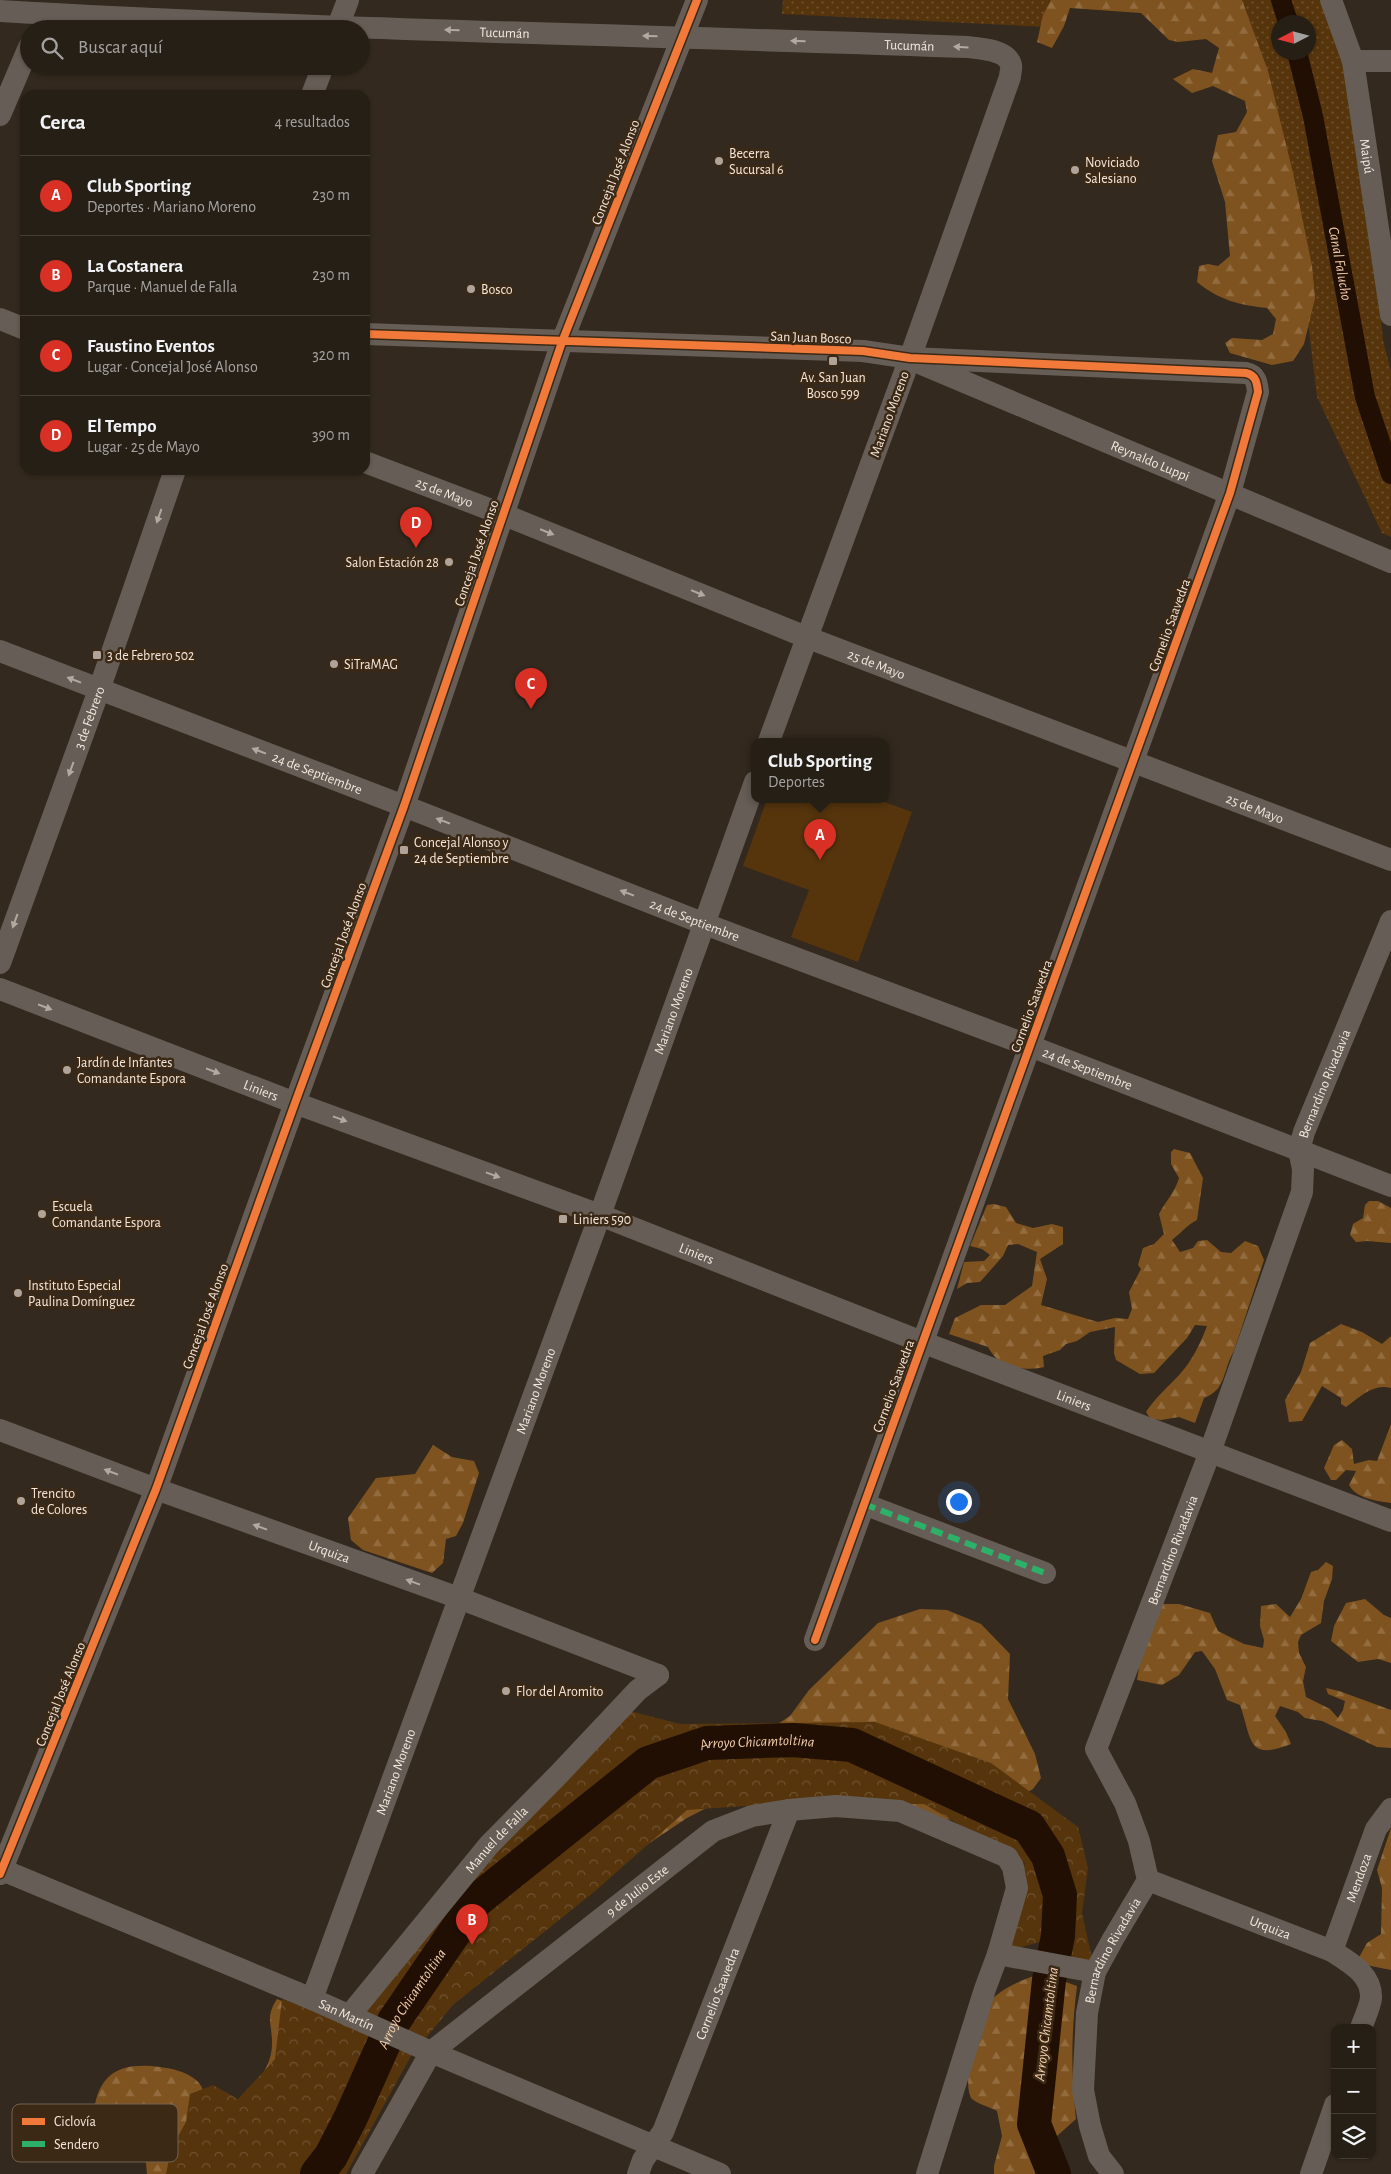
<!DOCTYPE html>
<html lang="es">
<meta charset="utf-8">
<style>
body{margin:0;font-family:"Alegreya Sans",sans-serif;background:#2e271f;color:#f1f3f6}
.controls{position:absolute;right:15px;bottom:15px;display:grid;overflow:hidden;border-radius:10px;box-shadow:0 1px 4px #0004}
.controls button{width:45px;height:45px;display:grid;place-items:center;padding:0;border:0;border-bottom:1px solid #423d35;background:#261f16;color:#f1f3f6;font:25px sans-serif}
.compass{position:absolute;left:1271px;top:15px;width:45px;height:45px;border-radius:50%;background:#261f16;box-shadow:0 1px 4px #0004;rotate:264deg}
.you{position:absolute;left:958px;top:1501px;width:18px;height:18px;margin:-12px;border:4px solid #fff;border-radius:50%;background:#1a73e8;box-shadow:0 0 0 8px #1a73e833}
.badge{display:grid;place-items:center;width:32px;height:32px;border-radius:50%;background:#d93025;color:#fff;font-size:16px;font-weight:700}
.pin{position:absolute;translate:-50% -41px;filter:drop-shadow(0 1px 2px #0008)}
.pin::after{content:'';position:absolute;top:26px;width:18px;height:15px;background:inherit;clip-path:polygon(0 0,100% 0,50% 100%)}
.popup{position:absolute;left:751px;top:738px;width:138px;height:65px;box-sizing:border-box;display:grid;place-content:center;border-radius:10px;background:#261f16;filter:drop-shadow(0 1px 4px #0005);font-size:16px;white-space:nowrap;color:#a4a2a1}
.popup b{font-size:19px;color:#f1f3f6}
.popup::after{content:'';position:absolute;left:50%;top:100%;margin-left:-10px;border:10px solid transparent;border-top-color:#261f16}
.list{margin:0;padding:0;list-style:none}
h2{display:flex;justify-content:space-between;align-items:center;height:65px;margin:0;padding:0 20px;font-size:21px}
h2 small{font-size:16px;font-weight:400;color:#a4a2a1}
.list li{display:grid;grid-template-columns:32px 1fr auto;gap:15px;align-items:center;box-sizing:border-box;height:80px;padding:0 20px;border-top:1px solid #423d35}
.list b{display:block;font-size:19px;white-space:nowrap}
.list p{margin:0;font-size:16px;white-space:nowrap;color:#a4a2a1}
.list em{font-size:16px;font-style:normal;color:#a4a2a1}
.icon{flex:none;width:28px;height:28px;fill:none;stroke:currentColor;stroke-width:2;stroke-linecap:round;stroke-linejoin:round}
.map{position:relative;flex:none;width:1391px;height:2174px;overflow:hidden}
.search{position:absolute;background:#261f16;box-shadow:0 1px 4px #0004;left:20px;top:20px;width:350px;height:55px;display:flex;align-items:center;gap:12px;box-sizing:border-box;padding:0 18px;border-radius:28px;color:#a4a2a1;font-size:19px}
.panel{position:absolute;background:#261f16;box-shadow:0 1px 4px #0004;left:20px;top:90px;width:350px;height:385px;border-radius:15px}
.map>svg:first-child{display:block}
.grass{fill:url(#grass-dots);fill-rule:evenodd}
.forest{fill:url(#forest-firs)}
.park{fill:url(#park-crowns)}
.pitch{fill:#56350d}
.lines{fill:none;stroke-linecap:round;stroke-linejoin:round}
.canal{stroke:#220f03;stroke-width:20}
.river{stroke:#220f03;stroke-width:34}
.minor{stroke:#665e56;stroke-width:22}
.quiet{stroke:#2db169;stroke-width:6;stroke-dasharray:12 6;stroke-linecap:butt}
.cycleway-casing{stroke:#3c2915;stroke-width:11}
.cycleway{stroke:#f17a3a;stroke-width:8}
.oneway{fill:#b4a9a0}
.poi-dot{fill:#b0a49a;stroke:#3c2915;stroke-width:2}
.labels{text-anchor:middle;stroke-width:5;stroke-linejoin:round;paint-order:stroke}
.street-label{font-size:14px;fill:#f4e7dc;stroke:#3c2915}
.poi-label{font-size:14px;fill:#f4e7dc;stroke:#3c2915;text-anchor:start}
.water-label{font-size:15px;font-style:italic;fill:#f2ceac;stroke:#3c2915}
.key{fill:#3c2915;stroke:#736251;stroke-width:1}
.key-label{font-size:14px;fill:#f4e7dc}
</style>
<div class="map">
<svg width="1391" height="2174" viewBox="0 0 1391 2174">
<defs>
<pattern id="grass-dots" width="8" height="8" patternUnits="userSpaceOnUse" patternTransform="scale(1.25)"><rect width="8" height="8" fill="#56350d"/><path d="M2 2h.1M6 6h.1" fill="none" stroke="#6f5230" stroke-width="1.8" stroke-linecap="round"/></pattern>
<pattern id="forest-firs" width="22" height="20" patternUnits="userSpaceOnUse" patternTransform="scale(1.25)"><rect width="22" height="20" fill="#7f531f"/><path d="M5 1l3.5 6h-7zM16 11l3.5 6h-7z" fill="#926c3f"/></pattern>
<pattern id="park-crowns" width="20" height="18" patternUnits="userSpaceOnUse" patternTransform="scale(1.25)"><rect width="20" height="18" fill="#56350d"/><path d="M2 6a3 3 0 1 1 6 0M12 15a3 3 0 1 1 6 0" fill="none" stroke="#6f5230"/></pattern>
</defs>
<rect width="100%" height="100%" fill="#33291e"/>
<path class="grass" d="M783,0H1077L1046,27L782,14Z
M1231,0H1323L1353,93L1367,179L1383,340L1391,371V537L1382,533L1317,397L1302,273ZM1278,22H1308V52H1278Z"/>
<path class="forest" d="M1051,0H1242L1268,71L1293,173L1312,266L1315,298L1304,344L1293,361L1272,365L1230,353L1225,343L1232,338L1262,340L1273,334L1276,319L1267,308C1239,305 1219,300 1197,282L1199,266L1208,264L1218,266L1230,256L1225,202L1212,161L1218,135L1236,132L1247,112L1245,101L1213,86L1192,93L1173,79L1193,69L1212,73L1219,48L1206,39L1178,42L1169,40L1141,13L1070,8L1064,26L1052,48L1037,42L1043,15Z
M1174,1149L1190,1153L1203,1178L1197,1220C1187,1225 1181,1233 1172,1240L1180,1252L1193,1248L1198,1241L1207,1240L1221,1252L1231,1253L1245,1241L1258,1246L1264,1260L1234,1351C1222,1371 1227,1389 1204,1398L1195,1423L1179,1417L1161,1420L1151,1419L1146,1412C1156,1397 1168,1387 1180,1374C1192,1361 1201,1342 1207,1326L1195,1325L1187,1338L1154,1373L1140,1374L1116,1360L1114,1353L1115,1327L1090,1332L1077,1341L1066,1344L1060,1350L1043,1356L1044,1367C1030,1371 1006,1368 995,1357C992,1354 990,1350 988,1347L949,1334L955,1318L981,1305H1005L1032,1286L1037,1252L1018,1244L1008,1245L1003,1256L980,1282L967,1283L957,1289L964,1262L984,1261L990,1255L982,1249L970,1246L987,1205L994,1204L1006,1207L1016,1223L1033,1228L1052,1224L1063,1227V1244L1040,1259L1047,1279L1041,1305L1098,1322L1115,1318L1128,1319L1132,1309L1129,1292L1141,1269L1138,1265L1143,1248L1154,1244L1164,1234L1159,1214C1166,1201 1175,1192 1179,1178L1171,1164V1152Z
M1369,1201H1378L1391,1208V1243L1367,1241L1356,1242L1350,1235L1353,1224L1363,1218L1365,1205Z
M1341,1324L1362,1332L1382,1344L1391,1336V1388C1373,1383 1360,1397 1346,1407L1341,1404V1398L1322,1386L1302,1421L1289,1422L1285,1400L1301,1372L1310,1343Z
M1391,1424V1503C1377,1501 1357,1499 1349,1485L1356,1471L1346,1470L1336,1480H1331L1324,1468L1334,1445L1342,1440L1352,1449L1354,1464L1369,1460L1377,1461Z
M433,1445L452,1457L474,1461L479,1473L463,1523L456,1536L446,1539L443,1563L432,1573L363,1550L351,1540L348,1518L376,1478L415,1474Z
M1326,1562L1333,1566L1332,1579L1324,1601L1321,1623L1301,1635L1298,1642L1299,1653L1306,1667L1303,1681L1306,1697L1330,1709L1338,1718L1343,1710L1345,1701L1328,1694L1326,1688L1339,1691L1391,1710V1748L1377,1747L1322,1721L1305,1718L1298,1712L1280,1706L1275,1716L1286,1732L1291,1744C1246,1762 1252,1738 1240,1705L1227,1700L1215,1669L1202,1651L1195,1652L1179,1675L1162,1685L1137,1680L1143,1642L1163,1604H1179L1210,1613L1218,1631L1244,1644L1263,1648L1264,1640L1260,1626L1261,1606L1276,1604L1290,1617L1301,1599L1311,1572L1318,1570Z
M1365,1599L1384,1615L1391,1618V1663L1378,1659L1358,1662L1331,1641L1334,1626L1346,1603Z
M920,1609L947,1610L981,1624L1010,1654L1008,1699L1035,1754L1041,1778L1033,1789L984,1818L938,1820L753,1784L687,1818L612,1868L719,1762L790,1716L809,1690L878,1623Z
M1391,1828V1970L1366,1965L1357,1961L1367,1943L1381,1934L1382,1888L1377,1870Z
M1041,1973L1077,1986C1071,2034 1071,2071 1076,2119L1057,2136L1039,2157L1043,2174H994V2166L1002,2136L997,2111C990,2107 978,2104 972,2099C961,2086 976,2019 986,2006C1000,1988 1020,1981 1041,1973Z
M277,1999L287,2003L318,2031L180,2174H147L145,2153L126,2135L99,2119L94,2111C99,2071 123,2062 160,2067C173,2069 185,2071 196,2080C203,2085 204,2096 210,2103C214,2107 221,2110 226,2114C247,2093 274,2072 272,2040C271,2021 266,2016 277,1999Z"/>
<path class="park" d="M618,1708L680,1724L875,1722L991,1763L1078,1827L1088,1868L1082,1913L1095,1972L1053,1964L1057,1937L998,1954L1025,1863L924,1804L745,1806L687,1810L594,1892L453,2005L411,2056L346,2174H166L171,2149L186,2122L190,2094L213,2085L238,2099L275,2059L282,1999L342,2022Z"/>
<path class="pitch" d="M767,799H876L912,812L858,962L791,937L809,890L743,866Z"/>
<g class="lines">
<g class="canal">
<path d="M1281,0L1288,22"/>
<path id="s1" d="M1297,52L1313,116L1365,397L1391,474"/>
</g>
<path class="river" id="s2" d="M317,2174L331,2156L351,2117L394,2021L476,1901L648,1763L707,1743L793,1740L852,1745L1029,1827L1048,1856L1060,1895L1058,1936L1049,1980L1034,2124L1054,2174"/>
<g class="minor">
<path id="s3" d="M1331,0L1353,61L1391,315"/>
<path id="s4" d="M0,11C322,30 645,35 968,47C980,49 1007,49 1011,65C1012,68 1010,73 1010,77L910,358L769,741"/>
<path d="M337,29L348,0"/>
<path d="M1353,61H1391"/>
<path d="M312,95L323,66"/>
<path d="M0,115L29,47"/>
<path d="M0,319L25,329"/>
<path d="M365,334L863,351L910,358L1246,373C1256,375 1257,383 1258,392L1230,493L815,1640"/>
<path id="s5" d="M922,364L1391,562"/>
<path id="s6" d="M365,462L502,514L806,637L1391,860"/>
<path id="s7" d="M0,651L404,806L705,924L1030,1046L1391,1186"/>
<path id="s8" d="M0,963L99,690L175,470"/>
<path id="s9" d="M0,989L295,1103L600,1215L922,1342L1391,1521"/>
<path id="s10" d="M0,1430L156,1489L459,1598L658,1675"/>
<path d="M864,1504L1045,1573"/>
<path id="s11" d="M0,1869L312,1999L431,2052L720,2174"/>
<path d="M0,1874L156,1489L295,1103L404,806L562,342L697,0"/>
<path id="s12" d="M1148,1880L1332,1951C1349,1962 1372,1974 1371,1998C1370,2007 1364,2019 1361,2028"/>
<path id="s13" d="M1332,1951L1376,1829L1391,1809"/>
<path d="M998,1954L1095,1972"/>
<path id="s14" d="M312,1999L600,1215L755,782"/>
<path id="s15" d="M349,2016L489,1845L559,1774L638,1690L658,1675"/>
<path id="s16" d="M362,2174L431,2052L713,1831L752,1816L789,1810L836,1806L900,1811L1007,1857L1013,1867L1017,1888L998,1954L985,1989L927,2174"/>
<path id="s17" d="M638,2174L643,2160L663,2132L789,1810"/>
<path id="s18" d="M1113,2174L1099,2156L1090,2126L1083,2090L1087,2013L1095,1972L1113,1939L1148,1880L1139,1841L1125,1803L1096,1749L1210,1452L1302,1192L1303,1169L1299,1150L1304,1132L1391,921"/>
<path d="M1311,2174L1335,2105"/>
</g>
<path class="quiet" d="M864,1504L1045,1573"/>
<defs>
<path id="cycleway" d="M365,334L863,351L910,358L1246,373C1256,375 1257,383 1258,392L1230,493L815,1640
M0,1874L156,1489L295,1103L404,806L562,342L697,0"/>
</defs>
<use href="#cycleway" class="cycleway-casing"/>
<use href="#cycleway" class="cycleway"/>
</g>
<defs><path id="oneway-solid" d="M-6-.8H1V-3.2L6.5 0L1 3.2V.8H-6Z" transform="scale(1.25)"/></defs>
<g class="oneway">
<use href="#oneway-solid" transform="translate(452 30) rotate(-178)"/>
<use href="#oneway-solid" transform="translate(650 36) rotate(-178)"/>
<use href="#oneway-solid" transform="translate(798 41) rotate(-178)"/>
<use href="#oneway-solid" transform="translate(961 47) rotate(-177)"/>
<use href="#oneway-solid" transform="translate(159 516) rotate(109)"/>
<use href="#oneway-solid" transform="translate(547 532) rotate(22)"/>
<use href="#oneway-solid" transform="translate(698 593) rotate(22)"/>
<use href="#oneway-solid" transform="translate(74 680) rotate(-159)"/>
<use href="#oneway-solid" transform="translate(259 751) rotate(-159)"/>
<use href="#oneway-solid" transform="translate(71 769) rotate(110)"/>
<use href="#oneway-solid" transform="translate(443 821) rotate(-159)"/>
<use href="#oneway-solid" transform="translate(627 893) rotate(-159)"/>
<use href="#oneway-solid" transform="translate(15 921) rotate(110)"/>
<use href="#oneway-solid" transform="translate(45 1007) rotate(21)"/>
<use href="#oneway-solid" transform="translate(213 1071) rotate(21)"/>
<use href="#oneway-solid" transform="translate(340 1119) rotate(20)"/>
<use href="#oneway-solid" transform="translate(493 1175) rotate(20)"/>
<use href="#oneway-solid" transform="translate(111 1472) rotate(-159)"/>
<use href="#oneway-solid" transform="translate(260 1527) rotate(-160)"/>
<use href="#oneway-solid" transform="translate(413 1582) rotate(-160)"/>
</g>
<g class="poi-dot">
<circle cx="719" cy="161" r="5"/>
<circle cx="1075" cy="170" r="5"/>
<circle cx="471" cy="289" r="5"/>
<rect x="828" y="356" width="10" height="10" rx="2.5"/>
<circle cx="449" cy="562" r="5"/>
<rect x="92" y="650" width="10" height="10" rx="2.5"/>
<circle cx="334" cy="664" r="5"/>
<rect x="399" y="845" width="10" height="10" rx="2.5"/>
<circle cx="67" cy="1070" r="5"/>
<circle cx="42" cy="1214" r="5"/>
<rect x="558" y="1214" width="10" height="10" rx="2.5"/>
<circle cx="18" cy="1293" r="5"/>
<circle cx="21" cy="1501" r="5"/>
<circle cx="506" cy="1691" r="5"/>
</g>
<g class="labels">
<g class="street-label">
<text dy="5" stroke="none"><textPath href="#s4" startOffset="505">Tucumán</textPath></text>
<text dy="5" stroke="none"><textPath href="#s4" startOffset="910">Tucumán</textPath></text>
<text dy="5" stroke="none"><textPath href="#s3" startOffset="161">Maipú</textPath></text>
<text transform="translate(615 172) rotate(-69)" y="5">Concejal José Alonso</text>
<text transform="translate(811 337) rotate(2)" y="5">San Juan Bosco</text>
<text transform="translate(889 414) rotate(-70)" y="5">Mariano Moreno</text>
<text dy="5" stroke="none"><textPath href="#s5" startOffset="248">Reynaldo Luppi</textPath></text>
<text dy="5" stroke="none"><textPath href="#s6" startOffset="85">25 de Mayo</textPath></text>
<text transform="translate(476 553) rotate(-71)" y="5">Concejal José Alonso</text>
<text transform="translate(1169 625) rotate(-70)" y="5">Cornelio Saavedra</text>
<text dy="5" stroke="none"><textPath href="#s6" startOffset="550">25 de Mayo</textPath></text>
<text dy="5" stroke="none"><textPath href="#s8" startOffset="261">3 de Febrero</textPath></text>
<text dy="5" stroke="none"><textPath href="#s7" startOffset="340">24 de Septiembre</textPath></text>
<text dy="5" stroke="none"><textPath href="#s6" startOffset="955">25 de Mayo</textPath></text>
<text dy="5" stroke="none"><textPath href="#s7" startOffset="745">24 de Septiembre</textPath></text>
<text transform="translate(343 935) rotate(-70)" y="5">Concejal José Alonso</text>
<text transform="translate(1031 1006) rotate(-70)" y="5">Cornelio Saavedra</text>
<text dy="5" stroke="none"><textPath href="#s14" startOffset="1052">Mariano Moreno</textPath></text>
<text dy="5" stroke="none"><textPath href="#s7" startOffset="1165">24 de Septiembre</textPath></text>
<text dy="5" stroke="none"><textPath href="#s18" startOffset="1165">Bernardino Rivadavia</textPath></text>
<text dy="5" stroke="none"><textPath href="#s9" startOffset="280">Liniers</textPath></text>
<text dy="5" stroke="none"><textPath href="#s9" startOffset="745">Liniers</textPath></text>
<text transform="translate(205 1316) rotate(-70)" y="5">Concejal José Alonso</text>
<text transform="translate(893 1386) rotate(-70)" y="5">Cornelio Saavedra</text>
<text dy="5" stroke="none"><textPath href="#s14" startOffset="648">Mariano Moreno</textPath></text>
<text dy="5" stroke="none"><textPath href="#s9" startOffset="1150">Liniers</textPath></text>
<text dy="5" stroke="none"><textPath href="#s18" startOffset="671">Bernardino Rivadavia</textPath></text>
<text dy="5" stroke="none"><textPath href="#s10" startOffset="351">Urquiza</textPath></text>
<text transform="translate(60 1694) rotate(-68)" y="5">Concejal José Alonso</text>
<text dy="5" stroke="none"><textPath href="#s14" startOffset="242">Mariano Moreno</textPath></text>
<text dy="5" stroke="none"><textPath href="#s15" startOffset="230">Manuel de Falla</textPath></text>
<text dy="5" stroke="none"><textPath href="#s13" startOffset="78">Mendoza</textPath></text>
<text dy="5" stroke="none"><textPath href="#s16" startOffset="402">9 de Julio Este</textPath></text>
<text dy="5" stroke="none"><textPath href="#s12" startOffset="131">Urquiza</textPath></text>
<text dy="5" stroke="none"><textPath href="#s18" startOffset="236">Bernardino Rivadavia</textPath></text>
<text dy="5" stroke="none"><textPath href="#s17" startOffset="198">Cornelio Saavedra</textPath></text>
<text dy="5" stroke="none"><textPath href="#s11" startOffset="376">San Martín</textPath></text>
</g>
<g class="poi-label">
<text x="729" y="158">Becerra<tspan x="729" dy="16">Sucursal 6</tspan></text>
<text x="1085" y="167">Noviciado<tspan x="1085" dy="16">Salesiano</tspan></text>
<text x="481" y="294">Bosco</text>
<text x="833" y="382" text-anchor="middle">Av. San Juan<tspan x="833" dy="16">Bosco 599</tspan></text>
<text x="439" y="567" text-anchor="end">Salon Estación 28</text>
<text x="107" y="660">3 de Febrero 502</text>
<text x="344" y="669">SiTraMAG</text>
<text x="414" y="847">Concejal Alonso y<tspan x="414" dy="16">24 de Septiembre</tspan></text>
<text x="77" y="1067">Jardín de Infantes<tspan x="77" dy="16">Comandante Espora</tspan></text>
<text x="52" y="1211">Escuela<tspan x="52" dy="16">Comandante Espora</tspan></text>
<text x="573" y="1224">Liniers 590</text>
<text x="28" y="1290">Instituto Especial<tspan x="28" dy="16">Paulina Domínguez</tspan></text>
<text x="31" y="1498">Trencito<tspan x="31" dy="16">de Colores</tspan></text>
<text x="516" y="1696">Flor del Aromito</text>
</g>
<g class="water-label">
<text dy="5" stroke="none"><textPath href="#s1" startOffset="216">Canal Falucho</textPath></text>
<text dy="5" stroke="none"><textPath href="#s2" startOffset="650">Arroyo Chicamtoltina</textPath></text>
<text dy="5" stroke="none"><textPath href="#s2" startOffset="200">Arroyo Chicamtoltina</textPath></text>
<text transform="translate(1046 2024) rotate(-83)" y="5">Arroyo Chicamtoltina</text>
</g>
</g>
<rect x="12" y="2104" width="166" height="58" rx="8" class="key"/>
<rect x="22" y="2118" width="23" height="7" fill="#f17a3a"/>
<rect x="22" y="2141" width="23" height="6" fill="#2db169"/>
<g class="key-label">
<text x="54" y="2126">Ciclovía</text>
<text x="54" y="2149">Sendero</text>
</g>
</svg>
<div class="controls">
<button>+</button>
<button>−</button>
<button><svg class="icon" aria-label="layers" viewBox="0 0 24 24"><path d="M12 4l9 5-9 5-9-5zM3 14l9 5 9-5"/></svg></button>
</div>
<svg class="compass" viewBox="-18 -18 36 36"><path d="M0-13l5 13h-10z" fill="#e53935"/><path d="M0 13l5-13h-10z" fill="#a4a2a1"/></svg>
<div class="you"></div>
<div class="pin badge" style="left:820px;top:860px">A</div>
<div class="popup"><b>Club Sporting</b>Deportes</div>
<div class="pin badge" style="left:472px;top:1945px">B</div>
<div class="pin badge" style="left:531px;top:709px">C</div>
<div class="pin badge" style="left:416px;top:548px">D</div>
<div class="search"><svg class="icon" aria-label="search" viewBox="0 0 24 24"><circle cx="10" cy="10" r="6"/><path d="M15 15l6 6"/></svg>Buscar aquí</div>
<section class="panel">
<h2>Cerca<small>4 resultados</small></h2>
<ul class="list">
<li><span class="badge">A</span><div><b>Club Sporting</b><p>Deportes · Mariano Moreno</p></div><em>230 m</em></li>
<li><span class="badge">B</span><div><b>La Costanera</b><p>Parque · Manuel de Falla</p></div><em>230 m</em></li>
<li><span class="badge">C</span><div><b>Faustino Eventos</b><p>Lugar · Concejal José Alonso</p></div><em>320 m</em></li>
<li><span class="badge">D</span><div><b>El Tempo</b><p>Lugar · 25 de Mayo</p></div><em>390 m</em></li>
</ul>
</section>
</div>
